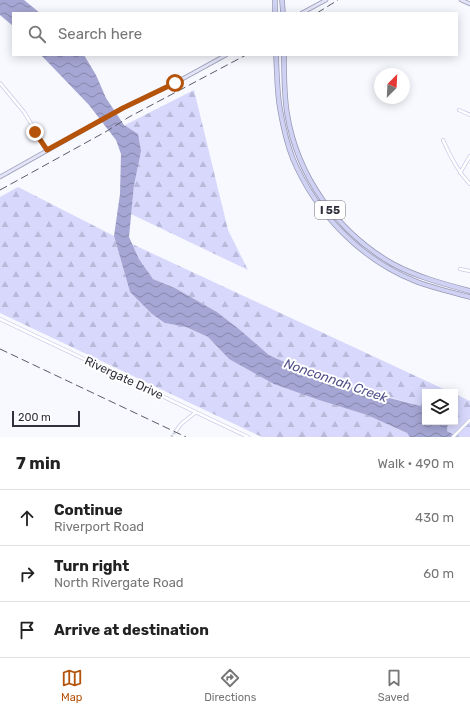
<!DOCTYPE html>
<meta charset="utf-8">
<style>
body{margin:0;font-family:Rubik,sans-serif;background:#f2f2f2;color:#222}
.controls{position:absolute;right:12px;bottom:12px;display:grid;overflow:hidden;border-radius:0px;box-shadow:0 2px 10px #0003}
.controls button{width:36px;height:36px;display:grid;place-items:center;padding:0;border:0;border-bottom:1px solid #e0e0e0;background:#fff;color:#222;font:20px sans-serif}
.compass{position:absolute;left:374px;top:68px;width:36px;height:36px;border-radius:50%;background:#fff;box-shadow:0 2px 10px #0003;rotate:24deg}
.scale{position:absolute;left:12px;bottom:10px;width:68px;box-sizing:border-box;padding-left:4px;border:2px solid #30313c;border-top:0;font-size:11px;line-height:14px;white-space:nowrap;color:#30313c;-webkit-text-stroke:3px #fff;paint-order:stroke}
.stop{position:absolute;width:12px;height:12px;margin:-9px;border:3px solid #b45309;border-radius:50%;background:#fff}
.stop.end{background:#b45309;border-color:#fff;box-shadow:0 1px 4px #0008}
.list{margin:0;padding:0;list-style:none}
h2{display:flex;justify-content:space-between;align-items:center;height:52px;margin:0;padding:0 16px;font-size:17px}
h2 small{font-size:13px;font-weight:400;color:#767676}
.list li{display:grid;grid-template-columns:26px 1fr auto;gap:12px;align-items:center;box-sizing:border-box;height:56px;padding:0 16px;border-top:1px solid #e0e0e0}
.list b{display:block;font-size:15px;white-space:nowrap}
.list p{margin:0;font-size:13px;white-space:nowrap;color:#767676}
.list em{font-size:13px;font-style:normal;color:#767676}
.icon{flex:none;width:22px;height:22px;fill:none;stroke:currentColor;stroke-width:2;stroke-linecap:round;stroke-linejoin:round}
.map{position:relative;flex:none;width:470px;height:437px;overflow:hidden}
.search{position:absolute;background:#fff;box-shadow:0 2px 10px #0003;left:12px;right:12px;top:12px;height:44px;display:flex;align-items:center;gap:10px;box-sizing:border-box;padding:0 14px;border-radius:0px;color:#767676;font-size:15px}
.sheet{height:220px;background:#fff}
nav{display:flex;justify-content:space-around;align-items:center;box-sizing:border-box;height:56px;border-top:1px solid #e0e0e0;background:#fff;font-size:11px;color:#767676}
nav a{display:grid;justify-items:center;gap:2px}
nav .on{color:#b45309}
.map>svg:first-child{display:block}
.forest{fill:url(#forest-firs)}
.water{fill:url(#water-waves)}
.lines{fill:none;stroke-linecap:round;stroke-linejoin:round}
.minor-tunnel{stroke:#d0d0d8;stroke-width:2.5;stroke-dasharray:2.5 1;stroke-linecap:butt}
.minor-casing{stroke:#c9cae8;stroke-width:4}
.major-casing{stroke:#989ab4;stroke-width:4.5}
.highway-casing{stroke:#989ab4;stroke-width:5.5}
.minor{stroke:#fff;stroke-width:2.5}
.major{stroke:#e3e4f8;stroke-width:3}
.highway{stroke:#d0d2f4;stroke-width:4}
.rail{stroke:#5b5c66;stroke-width:1;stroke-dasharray:8 4;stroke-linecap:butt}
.route{stroke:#b45309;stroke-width:5}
.labels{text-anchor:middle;stroke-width:4;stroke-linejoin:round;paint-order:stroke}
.shield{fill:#fff;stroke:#6e6f76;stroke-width:1}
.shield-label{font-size:11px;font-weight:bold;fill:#30313c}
.street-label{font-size:12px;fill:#30313c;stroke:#fff}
.water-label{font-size:13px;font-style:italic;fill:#514f8a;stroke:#fff}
</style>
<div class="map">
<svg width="470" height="437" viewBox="0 0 470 437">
<defs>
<pattern id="forest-firs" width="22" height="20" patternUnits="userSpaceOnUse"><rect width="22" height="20" fill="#d7d8fc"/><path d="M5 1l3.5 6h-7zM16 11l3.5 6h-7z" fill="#b9bad9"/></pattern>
<pattern id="water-waves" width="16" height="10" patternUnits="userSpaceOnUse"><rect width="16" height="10" fill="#a5a6d3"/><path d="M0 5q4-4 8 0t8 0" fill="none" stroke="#8788ac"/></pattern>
</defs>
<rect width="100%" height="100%" fill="#f8f8ff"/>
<path class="forest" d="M194,90L228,230L248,270L131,214L134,185L125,125Z
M18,187L114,236L130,292L165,323L186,327L208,337L229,359L322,401L367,415L407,433L410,437H262L0,313V197Z
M132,244L450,392H425V407L366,391L307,372L269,355L239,329L217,312L175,288L153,279L139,259Z
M455,394L470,401V437H458L447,431L448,422H455Z"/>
<path class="water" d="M0,0H24L40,13H13V26L0,15Z
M41,55H84L96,75L106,98L124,125L138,134L141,151L134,185L129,237L139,259L153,279L175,288L217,312L239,329L269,355L307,372L366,392L425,407V422H448L447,431L458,437H410L407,433L367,415L322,401L274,384L229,359L208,337L186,327L165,323L152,314L130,292L114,236L120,194L121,154L116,140L89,105Z"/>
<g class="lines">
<path class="minor-tunnel" d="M171,437L176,431"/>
<defs>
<path id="minor" d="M0,83L24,112L47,150
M459,110L470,115
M443,140C450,156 458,172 470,184
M460,173L470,156
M460,269L470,271
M0,319L248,437
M176,431L181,424L196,412
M453,437L470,420"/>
<path id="major" d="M461,0L470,4
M302,13L326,0
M0,177L123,108L175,83L226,55"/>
<path id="highway" d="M275,0V13
M282,0L283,13
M276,55C277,73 277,92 280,109C283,126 287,144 293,159C316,213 360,259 415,281C433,288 451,292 470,297
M284,55C284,74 284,94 287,113C297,176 337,232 393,264C417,277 444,284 470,291"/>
</defs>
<use href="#minor" class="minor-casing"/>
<use href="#major" class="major-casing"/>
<use href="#highway" class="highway-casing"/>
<use href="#minor" class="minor"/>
<use href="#major" class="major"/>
<use href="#highway" class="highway"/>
<path class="rail" d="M317,13L338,0
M0,190L107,131L129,117L246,55
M0,349L186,437"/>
</g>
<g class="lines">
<path class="route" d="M35,132L47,150L123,108L175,83"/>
</g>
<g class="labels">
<rect class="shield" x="315" y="201" width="30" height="18" rx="3"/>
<g class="shield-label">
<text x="330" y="214">I 55</text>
</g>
<g class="street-label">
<text transform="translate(124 378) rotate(25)" y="4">Rivergate Drive</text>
</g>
<g class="water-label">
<text transform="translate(336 380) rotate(19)" y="5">Nonconnah Creek</text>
</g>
</g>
</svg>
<div class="controls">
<button><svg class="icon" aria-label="layers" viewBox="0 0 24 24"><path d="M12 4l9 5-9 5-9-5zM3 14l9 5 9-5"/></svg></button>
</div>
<svg class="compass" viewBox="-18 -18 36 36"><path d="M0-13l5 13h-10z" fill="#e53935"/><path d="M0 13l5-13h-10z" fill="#767676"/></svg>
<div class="scale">200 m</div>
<div class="stop" style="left:175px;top:83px"></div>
<div class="stop end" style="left:35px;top:132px"></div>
<div class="search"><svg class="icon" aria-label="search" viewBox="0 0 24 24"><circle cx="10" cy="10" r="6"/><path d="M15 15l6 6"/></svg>Search here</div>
</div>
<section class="sheet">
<h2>7 min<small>Walk · 490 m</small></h2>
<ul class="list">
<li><svg class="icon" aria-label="ahead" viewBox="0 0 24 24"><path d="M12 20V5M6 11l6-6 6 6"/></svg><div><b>Continue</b><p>Riverport Road</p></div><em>430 m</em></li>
<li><svg class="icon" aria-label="right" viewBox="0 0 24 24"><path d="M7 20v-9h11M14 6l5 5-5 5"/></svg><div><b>Turn right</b><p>North Rivergate Road</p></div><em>60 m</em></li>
<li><svg class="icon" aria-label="arrive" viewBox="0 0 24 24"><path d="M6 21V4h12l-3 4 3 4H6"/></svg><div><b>Arrive at destination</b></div></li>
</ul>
</section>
<nav>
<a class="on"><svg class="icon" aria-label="map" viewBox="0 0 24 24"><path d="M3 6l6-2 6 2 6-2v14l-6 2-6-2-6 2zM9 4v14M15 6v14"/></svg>Map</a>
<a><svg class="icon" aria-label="directions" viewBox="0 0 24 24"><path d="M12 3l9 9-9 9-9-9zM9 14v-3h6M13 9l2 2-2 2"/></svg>Directions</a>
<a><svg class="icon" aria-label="saved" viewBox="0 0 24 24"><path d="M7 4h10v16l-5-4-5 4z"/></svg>Saved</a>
</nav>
